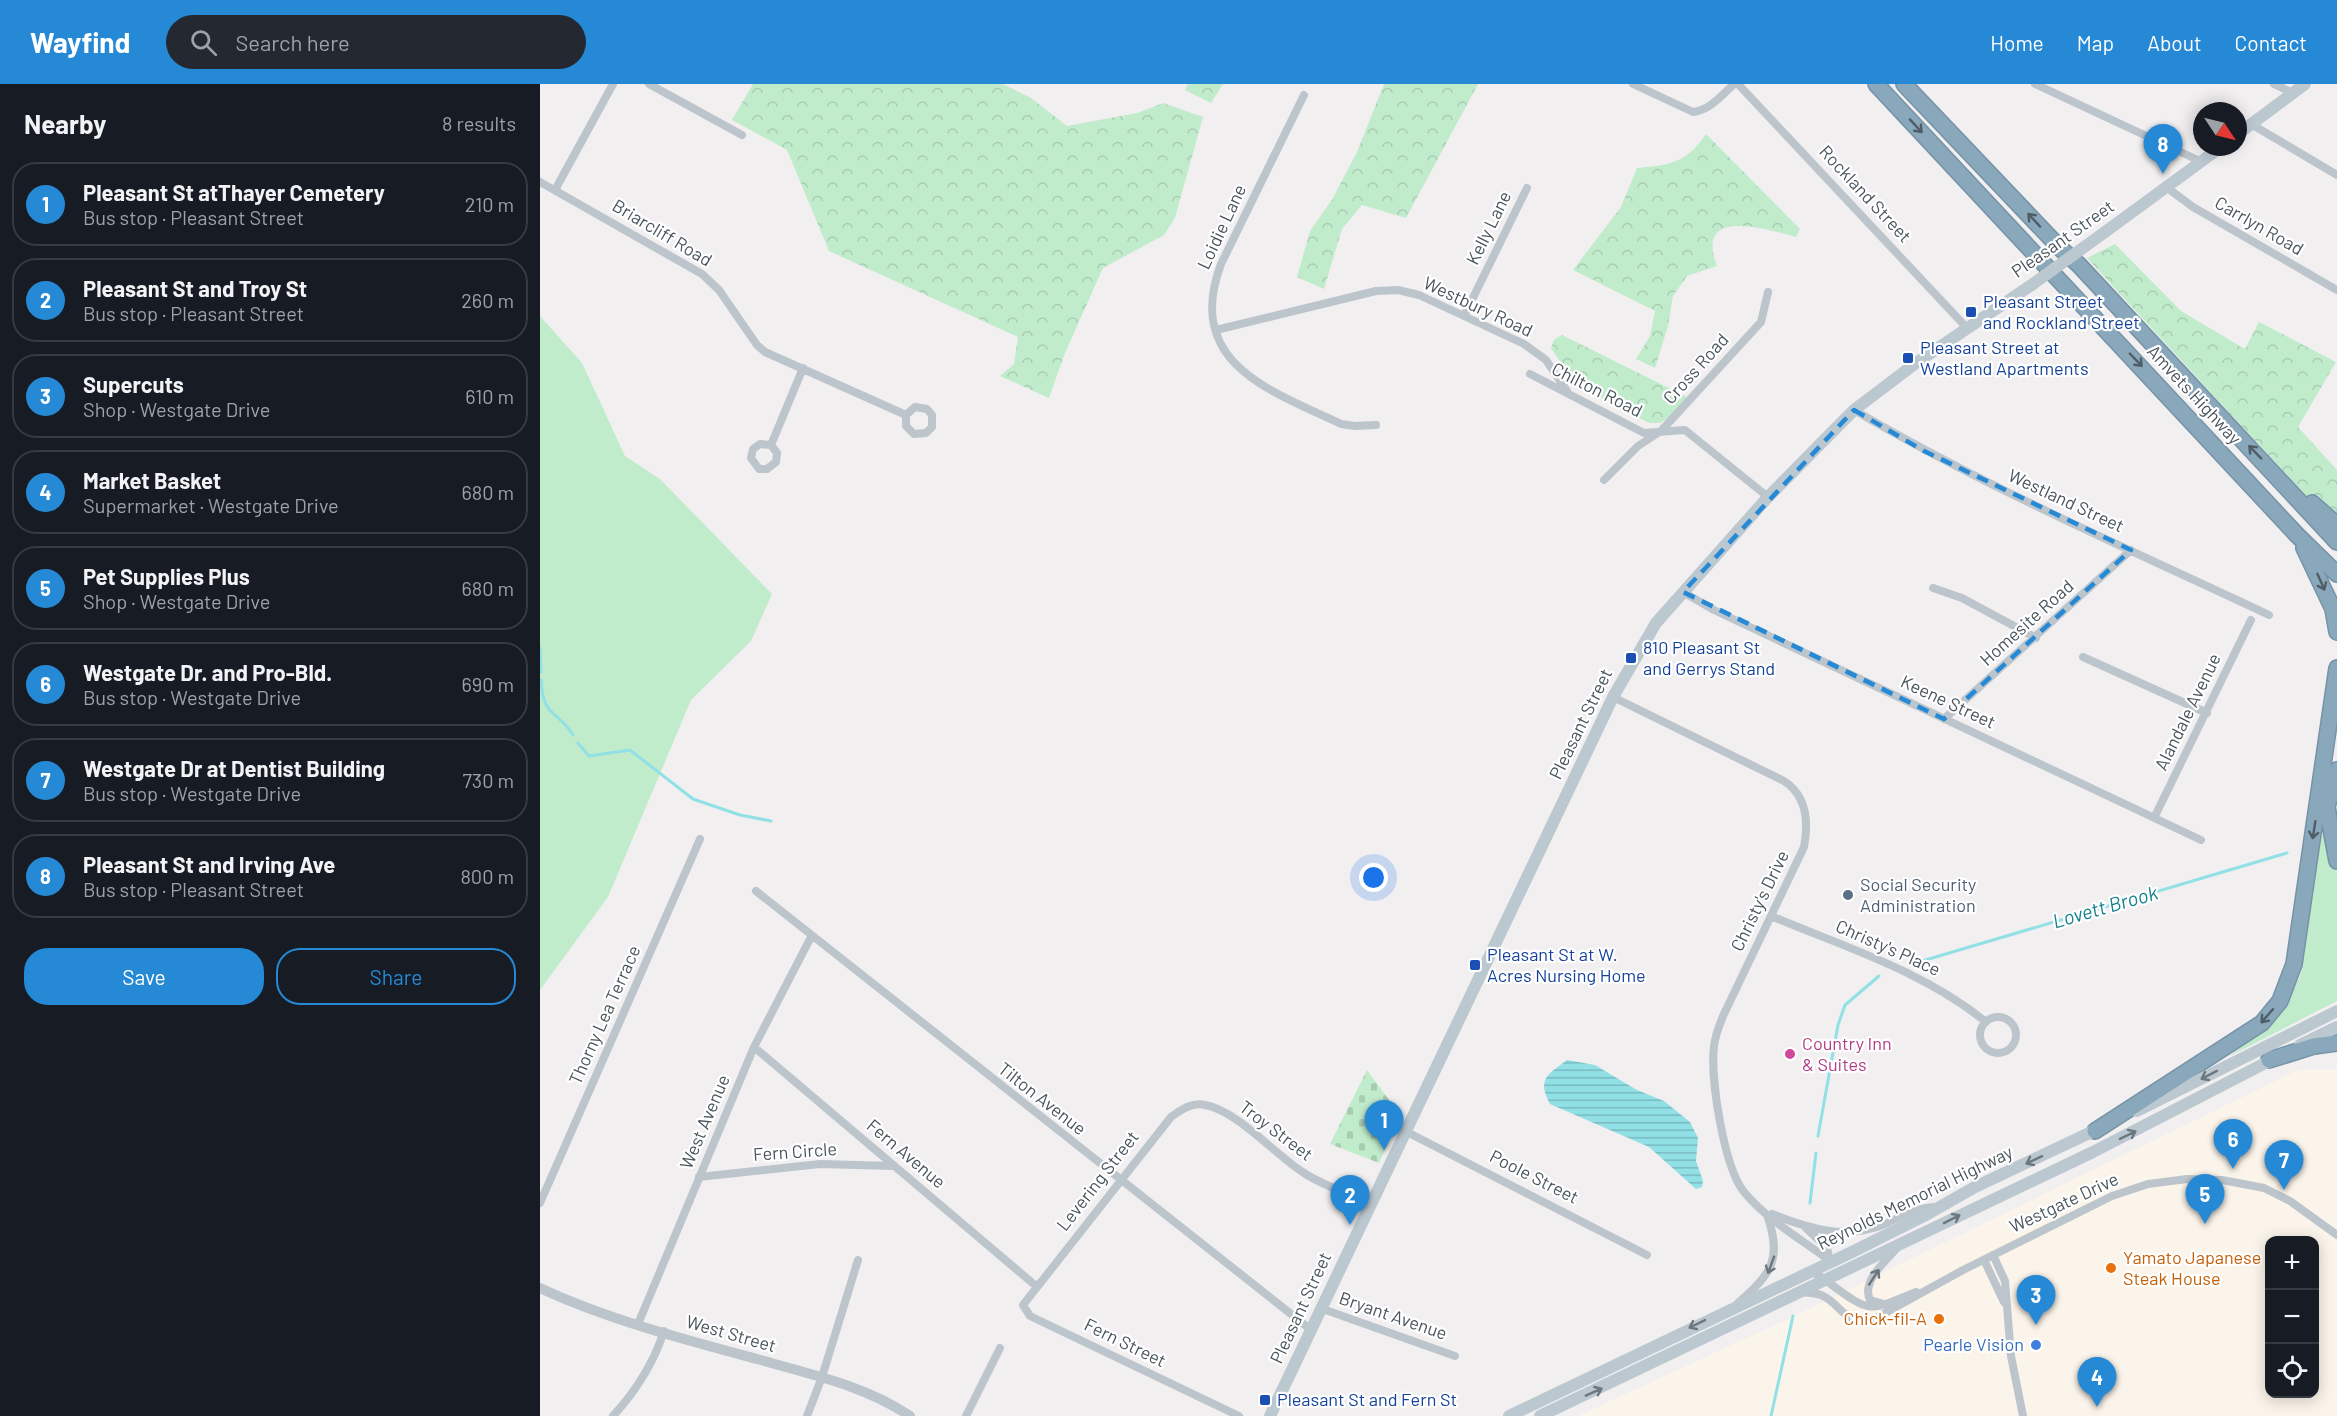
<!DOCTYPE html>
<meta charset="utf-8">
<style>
body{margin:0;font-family:Barlow,sans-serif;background:#242831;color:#f1f3f6}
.controls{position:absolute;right:18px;bottom:18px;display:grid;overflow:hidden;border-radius:12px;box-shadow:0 3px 15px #0003}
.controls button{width:54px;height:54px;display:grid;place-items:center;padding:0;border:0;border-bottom:2px solid #363941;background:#171b24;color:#f1f3f6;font:30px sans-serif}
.compass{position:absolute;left:1653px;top:18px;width:54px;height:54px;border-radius:50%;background:#171b24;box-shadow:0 3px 15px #0003;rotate:125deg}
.you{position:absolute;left:834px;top:794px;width:21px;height:21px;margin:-15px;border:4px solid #fff;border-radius:50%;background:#1a73e8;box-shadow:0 0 0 9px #1a73e833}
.badge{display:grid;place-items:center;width:39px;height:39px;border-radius:50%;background:#2589d6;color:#fff;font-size:20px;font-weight:700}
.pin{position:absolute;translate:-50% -50px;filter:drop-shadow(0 2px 3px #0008)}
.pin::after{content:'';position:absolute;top:32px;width:21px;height:18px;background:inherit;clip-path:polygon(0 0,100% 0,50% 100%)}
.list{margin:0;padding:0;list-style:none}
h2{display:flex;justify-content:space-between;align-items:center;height:78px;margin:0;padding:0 24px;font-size:26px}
h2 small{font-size:20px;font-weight:400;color:#9ea1a6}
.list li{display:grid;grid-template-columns:39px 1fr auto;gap:18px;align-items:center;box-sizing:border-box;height:84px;margin:0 12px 12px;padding:0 12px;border:2px solid #363941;border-radius:24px}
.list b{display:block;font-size:22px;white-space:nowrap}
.list p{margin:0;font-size:20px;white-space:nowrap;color:#9ea1a6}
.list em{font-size:20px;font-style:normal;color:#9ea1a6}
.actions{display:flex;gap:12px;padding:18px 24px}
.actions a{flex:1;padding:14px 0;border:2px solid #2589d6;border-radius:24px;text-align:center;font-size:21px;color:#2589d6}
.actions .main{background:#2589d6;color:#fff}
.icon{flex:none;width:33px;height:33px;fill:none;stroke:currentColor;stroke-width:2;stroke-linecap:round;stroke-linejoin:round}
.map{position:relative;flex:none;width:1797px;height:1332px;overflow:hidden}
header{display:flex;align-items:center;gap:36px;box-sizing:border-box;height:84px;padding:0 30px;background:#2589d6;color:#fff}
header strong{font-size:28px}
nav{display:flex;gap:33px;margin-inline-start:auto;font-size:21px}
.search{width:420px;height:54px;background:#242831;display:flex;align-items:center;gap:15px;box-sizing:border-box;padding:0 21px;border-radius:33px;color:#9ea1a6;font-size:22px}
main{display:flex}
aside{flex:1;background:#171b24}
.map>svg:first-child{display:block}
.commercial{fill:#fbf4ea;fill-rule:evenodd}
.grass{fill:#c1eccc}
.forest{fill:url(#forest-crowns)}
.cemetery{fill:url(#cemetery-stones)}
.water{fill:url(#water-rules)}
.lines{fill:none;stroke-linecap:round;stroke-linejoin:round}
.stream{stroke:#91e0e6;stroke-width:3}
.motorway-casing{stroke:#7693a7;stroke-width:18}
.minor{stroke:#bcc5cb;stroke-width:8}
.tertiary{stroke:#bcc5cb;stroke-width:10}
.secondary{stroke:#bcc8d0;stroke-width:12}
.motorway{stroke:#8aa8bb;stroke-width:15}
.secondary-bridge{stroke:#bcc8d0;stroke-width:12}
.oneway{stroke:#505d66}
.oneway2{stroke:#6c787f}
.oneway3{stroke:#6c777d}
.marked{fill:none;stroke:#2589d6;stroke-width:4.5;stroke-dasharray:12 8;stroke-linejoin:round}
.transit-dot{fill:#1a4fb4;stroke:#fff;stroke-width:2}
.service-dot{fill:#5c6f8a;stroke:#fff;stroke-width:2}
.hotel-dot{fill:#d1479c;stroke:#fff;stroke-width:2}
.food-dot{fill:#e8710a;stroke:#fff;stroke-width:2}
.shop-dot{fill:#3f7fe0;stroke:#fff;stroke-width:2}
.labels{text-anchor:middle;stroke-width:4.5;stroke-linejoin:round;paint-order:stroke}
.street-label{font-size:18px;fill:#49555c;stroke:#fff}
.transit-label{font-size:18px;fill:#164399;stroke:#fff;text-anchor:start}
.service-label{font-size:18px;fill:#4e5e75;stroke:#fff;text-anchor:start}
.hotel-label{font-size:18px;fill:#b23c85;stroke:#fff;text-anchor:start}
.food-label{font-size:18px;fill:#c56008;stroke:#fff;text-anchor:start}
.shop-label{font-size:18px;fill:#366cbe;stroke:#fff;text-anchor:end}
.water-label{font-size:20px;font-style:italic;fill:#15828c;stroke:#fff}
</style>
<header>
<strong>Wayfind</strong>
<div class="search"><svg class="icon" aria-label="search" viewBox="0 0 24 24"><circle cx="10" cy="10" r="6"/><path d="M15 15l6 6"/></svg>Search here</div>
<nav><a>Home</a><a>Map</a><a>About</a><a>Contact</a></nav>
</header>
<main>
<aside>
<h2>Nearby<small>8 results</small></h2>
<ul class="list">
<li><span class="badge">1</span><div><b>Pleasant St atThayer Cemetery</b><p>Bus stop · Pleasant Street</p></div><em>210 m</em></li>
<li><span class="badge">2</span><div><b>Pleasant St and Troy St</b><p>Bus stop · Pleasant Street</p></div><em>260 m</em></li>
<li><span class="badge">3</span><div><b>Supercuts</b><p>Shop · Westgate Drive</p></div><em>610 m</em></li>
<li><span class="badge">4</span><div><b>Market Basket</b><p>Supermarket · Westgate Drive</p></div><em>680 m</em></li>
<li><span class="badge">5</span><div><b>Pet Supplies Plus</b><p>Shop · Westgate Drive</p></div><em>680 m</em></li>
<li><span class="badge">6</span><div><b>Westgate Dr. and Pro-Bld.</b><p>Bus stop · Westgate Drive</p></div><em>690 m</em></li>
<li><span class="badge">7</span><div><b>Westgate Dr at Dentist Building</b><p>Bus stop · Westgate Drive</p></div><em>730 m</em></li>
<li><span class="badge">8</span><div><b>Pleasant St and Irving Ave</b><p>Bus stop · Pleasant Street</p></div><em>800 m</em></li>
</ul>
<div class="actions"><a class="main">Save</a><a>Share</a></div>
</aside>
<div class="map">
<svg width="1797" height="1332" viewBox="0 0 1797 1332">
<defs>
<pattern id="forest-crowns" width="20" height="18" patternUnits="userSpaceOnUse" patternTransform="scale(1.5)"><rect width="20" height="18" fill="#c1eccc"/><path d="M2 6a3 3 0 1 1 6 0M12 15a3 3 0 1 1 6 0" fill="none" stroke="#a7ccb2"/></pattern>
<pattern id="cemetery-stones" width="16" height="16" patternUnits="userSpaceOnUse" patternTransform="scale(1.5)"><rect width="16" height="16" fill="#c1eccc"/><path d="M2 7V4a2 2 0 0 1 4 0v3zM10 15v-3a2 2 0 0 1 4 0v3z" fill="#a7ccb2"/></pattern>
<pattern id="water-rules" width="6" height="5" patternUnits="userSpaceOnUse" patternTransform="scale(1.5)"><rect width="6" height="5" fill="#91e0e6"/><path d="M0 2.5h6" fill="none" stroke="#78b8be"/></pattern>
</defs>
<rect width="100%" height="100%" fill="#f2eff0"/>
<path class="commercial" d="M1797,985V1332H1038L1248,1235L1758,986ZM1730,1156H1774V1310H1730Z"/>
<path class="grass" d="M0,232L42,279L85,372L120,395L232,510L211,557L151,616L68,813L0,906Z
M1783,728L1792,779L1797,788V917L1690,972L1743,928L1761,890Z"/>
<path class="forest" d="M213,0H463L491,14L527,42L597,29L623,19L663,33L635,134L624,151L563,184L525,269L509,314L460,292L474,280L478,253L289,167L247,66L192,36Z
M648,0H683L671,19L645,6Z
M844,0H938L866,134L822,121L802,145L784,205L757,193L770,147L793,114L817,68Z
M1166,50L1260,145L1256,153C1226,145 1154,122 1177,182L1147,192L1133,212L1128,242L1115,284L1096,275L1110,252L1115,227L1033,186L1081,123L1097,84C1131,81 1146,79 1166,50Z
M1575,160L1641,227L1705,265L1719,238L1796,278L1758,343L1797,386V441L1768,414L1547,174Z
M1022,251L1147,313L1129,333L1120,339H1109L1035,300L1011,264L1014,256Z"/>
<path class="cemetery" d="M827,986L861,1032L839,1079L790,1060Z"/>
<path class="water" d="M1027,976L1055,981L1097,1006L1124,1017L1150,1038L1158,1054L1156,1077L1163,1097L1162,1103L1156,1105L1109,1063L1010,1020C997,995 1007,991 1027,976Z"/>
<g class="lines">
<path class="stream" d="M0,564L1,588
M1,596C3,635 19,627 33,651
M38,659L49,672L90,666L153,715L200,731L231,737
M1382,877L1747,769
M1278,1052L1298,941L1305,921L1339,892
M1270,1119L1276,1069
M1231,1332L1253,1232"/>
<defs>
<path id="motorway" d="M1336,0L1757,451L1797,490
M1364,0L1520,164L1539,181L1797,458
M1772,419L1797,441
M1764,464L1793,525L1797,548
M1797,686L1787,723L1797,777
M1729,976L1774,962L1797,959
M1555,1047L1722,939L1740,917L1754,880L1797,584"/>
</defs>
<use href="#motorway" class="motorway-casing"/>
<path class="minor" d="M109,0L202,51
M1093,0L1153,28C1170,26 1181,12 1194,0
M1198,0L1427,244
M1495,0L1662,78
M1734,0L1753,9
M764,11L681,180C644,279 729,306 801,340L815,342L836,341
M1711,40L1797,91
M0,98L162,190L179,206L217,261L225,268L366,331V342L374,350L386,349L392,343V331L387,325L375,323L366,331
M1626,103L1653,123L1797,206
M15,106L73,0
M924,232L987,104
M676,246L836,207L858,206L879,211L984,260L1006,276L1027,307
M990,290L1104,349L1145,346L1228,413
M1314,326C1447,404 1589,465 1729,531
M231,361L220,360L213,365L211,374L219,385H227L236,378L237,369L231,361L263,284
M1064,396L1098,362L1121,347L1221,238L1228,208
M1393,504L1422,514L1496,554
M1143,508L1174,526L1661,756
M1543,573L1667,629
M1073,613L1244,697C1267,712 1269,737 1264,763L1183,932C1179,942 1175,952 1174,962C1170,995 1184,1083 1204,1108C1228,1137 1264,1157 1293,1179
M1404,635L1591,466
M1614,734L1711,536
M216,807L770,1245
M1231,832C1305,863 1383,887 1446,938
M1440 951a18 18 0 1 1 36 0a18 18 0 1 1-36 0Z
M214,963L496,1202
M865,1047L1107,1171
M159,1093L280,1080L353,1082
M0,1119L160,755
M1232,1130C1269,1145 1306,1156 1345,1140C1363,1132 1377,1123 1397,1123
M1266,1144L1287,1164L1290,1178
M1453,1171L1465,1197L1471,1272L1483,1332
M1444,1176L1464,1218
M1268,1188C1278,1189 1284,1195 1292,1201C1332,1231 1331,1226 1376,1208
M1262,1208C1268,1209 1276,1209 1281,1211C1303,1220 1302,1243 1336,1234L1423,1186L1572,1112L1608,1100L1647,1095L1682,1096L1724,1104L1750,1117L1797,1151
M1197,1220C1231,1190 1243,1176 1227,1131
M1344,1220L1330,1216C1321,1197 1346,1177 1357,1164
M780,1224L915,1272
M98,1240L214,963L271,853
M73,1332C95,1308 114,1278 124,1247
M267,1332L282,1293L318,1176
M426,1332L460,1264
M699,1332L490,1232L483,1221L631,1033C641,1026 651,1018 665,1021C698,1027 734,1070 764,1089C784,1102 809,1110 832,1119"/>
<path class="tertiary" d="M0,1204C66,1235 146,1256 217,1275C269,1290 324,1301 370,1332"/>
<path class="secondary" d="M1698,50L1765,0
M1565,148L1681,63
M1760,961L1797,943
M1597,1027L1797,927
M730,1332L1073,613L1116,539L1228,413L1314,326L1376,279L1493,200
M969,1332L1310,1169L1384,1132L1435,1103L1562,1043
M1000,1332L1553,1068L1737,973"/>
<use href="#motorway" class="motorway"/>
<path class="secondary-bridge" d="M1493,200L1565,148"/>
</g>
<defs><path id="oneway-shaft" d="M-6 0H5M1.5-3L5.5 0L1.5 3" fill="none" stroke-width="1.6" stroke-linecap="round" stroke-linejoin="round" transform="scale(1.5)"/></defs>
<g class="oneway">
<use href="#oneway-shaft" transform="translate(1376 42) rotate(47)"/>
<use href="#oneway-shaft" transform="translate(1494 136) rotate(-133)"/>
<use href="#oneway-shaft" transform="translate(1596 276) rotate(46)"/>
<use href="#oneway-shaft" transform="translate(1715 368) rotate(-134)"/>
<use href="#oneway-shaft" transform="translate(1781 498) rotate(66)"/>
<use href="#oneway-shaft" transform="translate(1774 746) rotate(99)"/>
<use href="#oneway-shaft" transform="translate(1727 932) rotate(131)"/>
</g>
<g class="oneway2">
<use href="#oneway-shaft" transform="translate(1669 991) rotate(153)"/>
<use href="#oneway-shaft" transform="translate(1588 1051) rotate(-26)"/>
<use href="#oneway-shaft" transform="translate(1494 1076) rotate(155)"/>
<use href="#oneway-shaft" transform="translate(1412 1135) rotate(-27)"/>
<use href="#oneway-shaft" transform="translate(1157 1240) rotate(154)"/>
<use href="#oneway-shaft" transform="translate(1054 1308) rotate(-24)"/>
</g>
<g class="oneway3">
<use href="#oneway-shaft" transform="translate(1231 1181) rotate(110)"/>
<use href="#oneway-shaft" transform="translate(1334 1193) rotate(-57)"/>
</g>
<path class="marked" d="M1314,326L1384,367L1591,466L1404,635L1143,508Z"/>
<g class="transit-dot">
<rect x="1425" y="222" width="12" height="12" rx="3"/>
<rect x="1362" y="268" width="12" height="12" rx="3"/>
<rect x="1085" y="568" width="12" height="12" rx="3"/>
<rect x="929" y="875" width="12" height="12" rx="3"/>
<rect x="719" y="1310" width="12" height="12" rx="3"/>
</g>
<circle class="service-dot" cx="1308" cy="811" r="6"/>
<circle class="hotel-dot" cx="1250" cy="970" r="6"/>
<g class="food-dot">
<circle cx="1571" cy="1184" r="6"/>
<circle cx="1399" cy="1235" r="6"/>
</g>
<circle class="shop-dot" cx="1496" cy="1261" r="6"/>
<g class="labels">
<g class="street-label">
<text transform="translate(1325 110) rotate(47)" y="6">Rockland Street</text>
<text transform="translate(1719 142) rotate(30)" y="6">Carrlyn Road</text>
<text transform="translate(682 143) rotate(-65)" y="6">Loidie Lane</text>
<text transform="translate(949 144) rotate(-64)" y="6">Kelly Lane</text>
<text transform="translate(122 149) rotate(31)" y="6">Briarcliff Road</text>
<text transform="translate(1523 155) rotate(-35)" y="6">Pleasant Street</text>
<text transform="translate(938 223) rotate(25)" y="6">Westbury Road</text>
<text transform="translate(1156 285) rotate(-48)" y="6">Cross Road</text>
<text transform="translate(1057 306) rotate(27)" y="6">Chilton Road</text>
<text transform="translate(1654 311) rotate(47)" y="6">Amvets Highway</text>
<text transform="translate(1526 417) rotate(25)" y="6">Westland Street</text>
<text transform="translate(1487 539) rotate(-42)" y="6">Homesite Road</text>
<text transform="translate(1408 618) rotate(25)" y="6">Keene Street</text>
<text transform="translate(1648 628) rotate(-64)" y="6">Alandale Avenue</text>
<text transform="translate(1041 640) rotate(-64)" y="6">Pleasant Street</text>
<text transform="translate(1220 817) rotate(-64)" y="6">Christy's Drive</text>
<text transform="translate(1348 864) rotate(24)" y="6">Christy's Place</text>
<text transform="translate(65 931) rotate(-66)" y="6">Thorny Lea Terrace</text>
<text transform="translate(502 1015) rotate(38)" y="6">Tilton Avenue</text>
<text transform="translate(165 1038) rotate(-67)" y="6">West Avenue</text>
<text transform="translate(736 1047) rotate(37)" y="6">Troy Street</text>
<text transform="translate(255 1068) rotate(-4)" y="6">Fern Circle</text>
<text transform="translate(366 1070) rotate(40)" y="6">Fern Avenue</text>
<text transform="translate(994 1093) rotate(27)" y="6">Poole Street</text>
<text transform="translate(558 1097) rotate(-52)" y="6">Levering Street</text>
<text transform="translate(1375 1114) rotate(-26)" y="6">Reynolds Memorial Highway</text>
<text transform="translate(1524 1119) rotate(-25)" y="6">Westgate Drive</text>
<text transform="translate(761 1224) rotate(-65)" y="6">Pleasant Street</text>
<text transform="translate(853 1232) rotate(19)" y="6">Bryant Avenue</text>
<text transform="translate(191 1250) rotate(16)" y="6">West Street</text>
<text transform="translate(585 1259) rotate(26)" y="6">Fern Street</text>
</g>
<g class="transit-label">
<text x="1443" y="224">Pleasant Street<tspan x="1443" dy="21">and Rockland Street</tspan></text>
<text x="1380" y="270">Pleasant Street at<tspan x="1380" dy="21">Westland Apartments</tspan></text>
<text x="1103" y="570">810 Pleasant St<tspan x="1103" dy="21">and Gerrys Stand</tspan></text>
<text x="947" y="877">Pleasant St at W.<tspan x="947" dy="21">Acres Nursing Home</tspan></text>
<text x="737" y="1322">Pleasant St and Fern St</text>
</g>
<g class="service-label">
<text x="1320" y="807">Social Security<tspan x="1320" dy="21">Administration</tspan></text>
</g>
<g class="hotel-label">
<text x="1262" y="966">Country Inn<tspan x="1262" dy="21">&amp; Suites</tspan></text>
</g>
<g class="food-label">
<text x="1583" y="1180">Yamato Japanese<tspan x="1583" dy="21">Steak House</tspan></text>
<text x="1387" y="1241" text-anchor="end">Chick-fil-A</text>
</g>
<g class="shop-label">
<text x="1484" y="1267">Pearle Vision</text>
</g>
<g class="water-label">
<text transform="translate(1565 823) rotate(-16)" y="7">Lovett Brook</text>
</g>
</g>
</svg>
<div class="controls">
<button>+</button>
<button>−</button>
<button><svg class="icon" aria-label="locate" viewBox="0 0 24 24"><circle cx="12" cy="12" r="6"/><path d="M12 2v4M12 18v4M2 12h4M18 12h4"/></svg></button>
</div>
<svg class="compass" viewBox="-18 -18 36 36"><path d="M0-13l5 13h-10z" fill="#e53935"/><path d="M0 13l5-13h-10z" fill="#9ea1a6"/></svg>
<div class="you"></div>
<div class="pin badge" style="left:844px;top:1066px">1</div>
<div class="pin badge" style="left:810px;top:1141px">2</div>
<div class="pin badge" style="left:1496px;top:1241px">3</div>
<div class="pin badge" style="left:1557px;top:1323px">4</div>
<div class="pin badge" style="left:1665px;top:1140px">5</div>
<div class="pin badge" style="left:1693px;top:1085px">6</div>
<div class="pin badge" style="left:1744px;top:1106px">7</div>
<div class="pin badge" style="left:1623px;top:90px">8</div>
</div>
</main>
